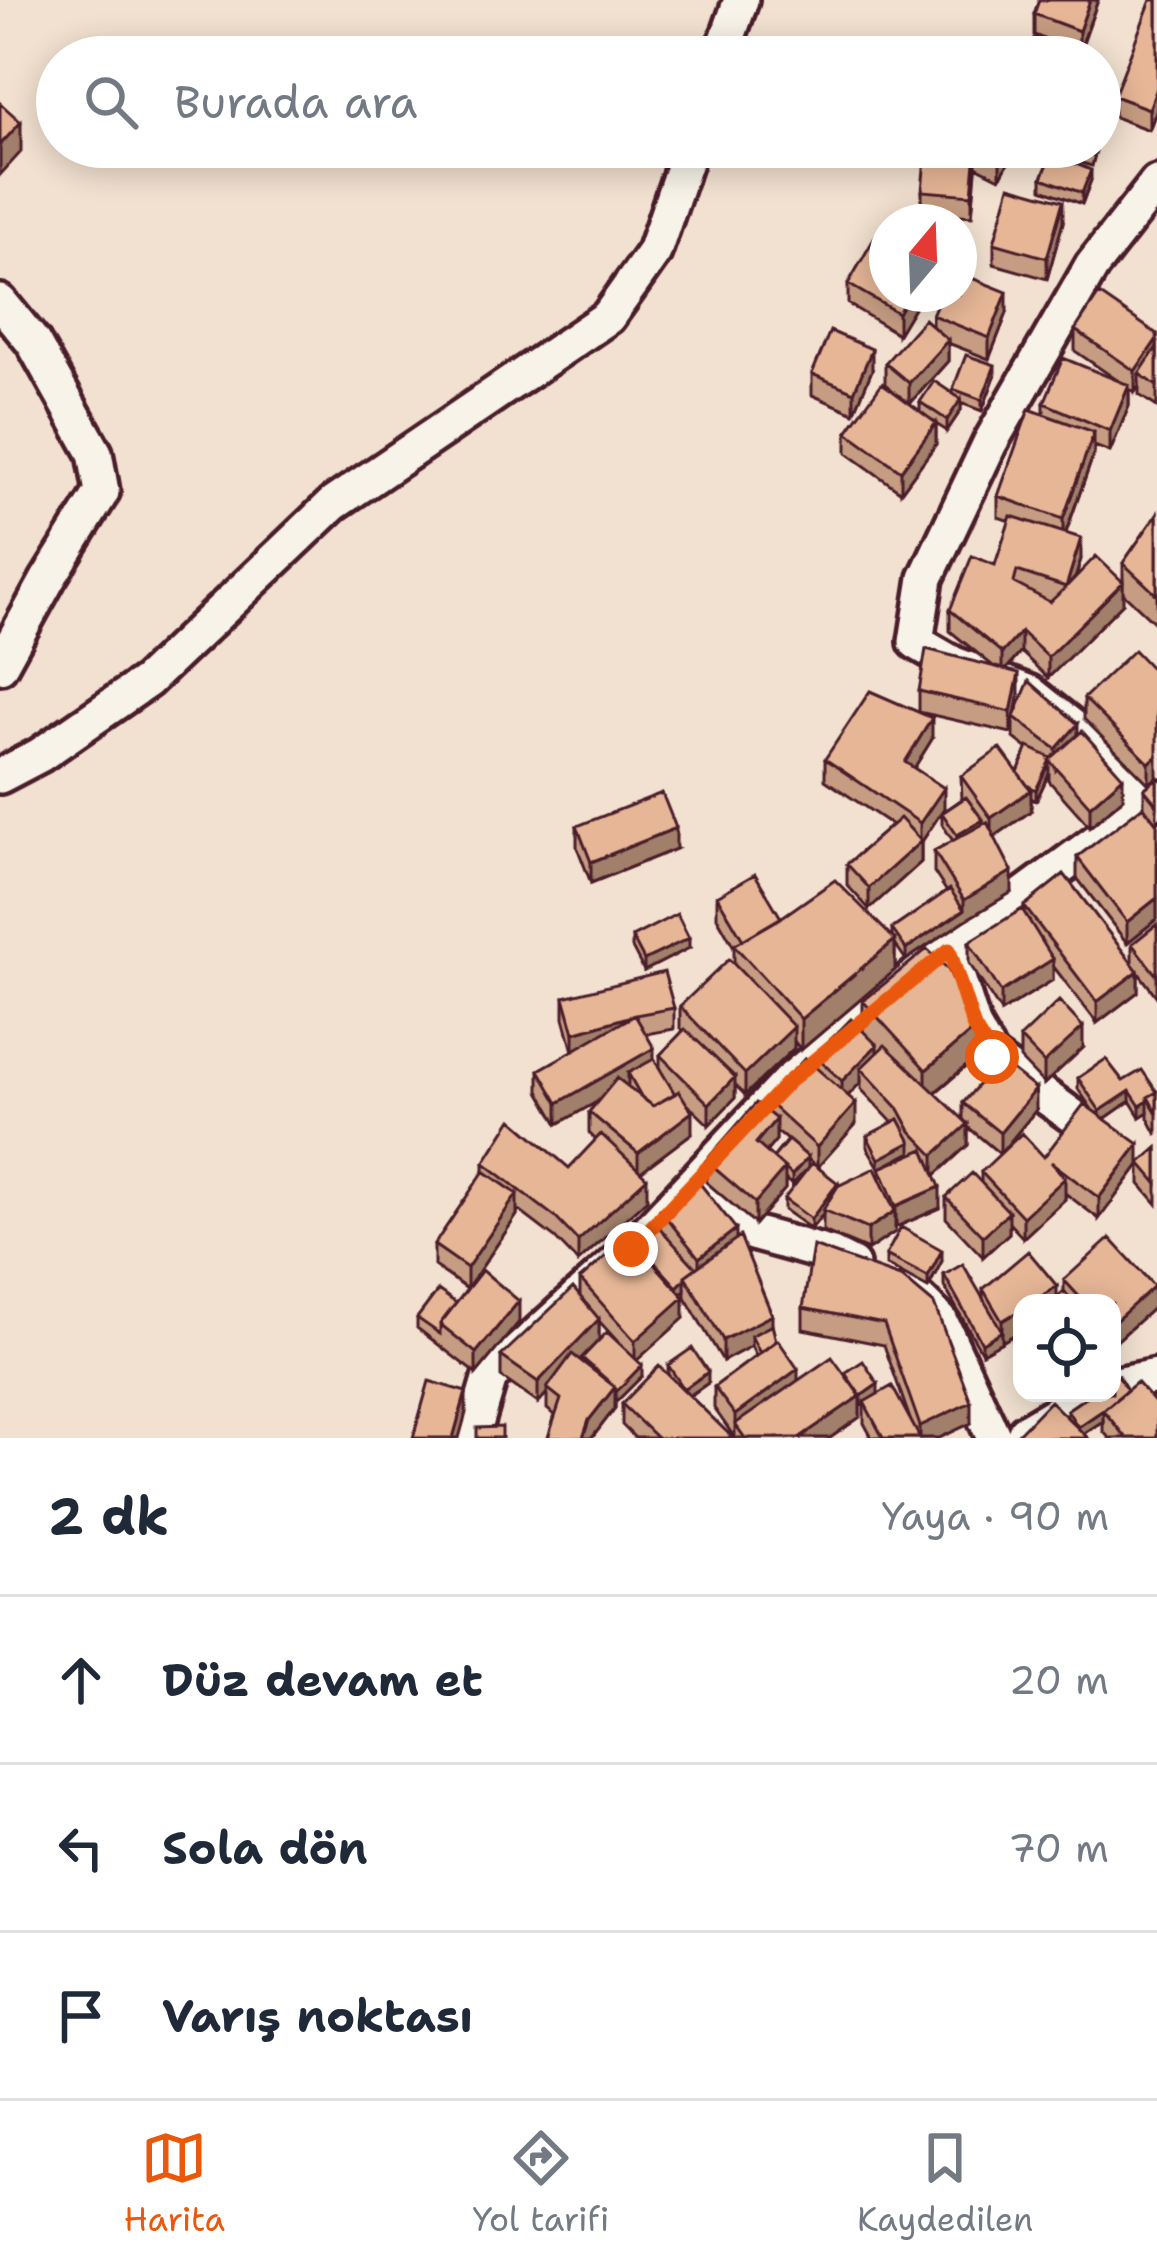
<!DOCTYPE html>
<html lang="tr">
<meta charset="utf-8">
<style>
body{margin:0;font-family:"Shantell Sans",sans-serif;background:#f6f6f7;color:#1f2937}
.controls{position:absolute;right:36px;bottom:36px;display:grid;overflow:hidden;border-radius:24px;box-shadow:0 6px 30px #0003}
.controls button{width:108px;height:108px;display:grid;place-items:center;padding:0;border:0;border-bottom:3px solid #e0e1e3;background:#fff;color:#1f2937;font:60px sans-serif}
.compass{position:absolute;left:869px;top:204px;width:108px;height:108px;border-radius:50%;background:#fff;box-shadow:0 6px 30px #0003;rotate:19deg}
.stop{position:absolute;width:36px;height:36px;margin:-27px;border:9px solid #ea580c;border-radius:50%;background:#fff}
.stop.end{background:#ea580c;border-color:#fff;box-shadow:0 3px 12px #0008}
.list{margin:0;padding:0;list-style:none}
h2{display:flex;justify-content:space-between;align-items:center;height:156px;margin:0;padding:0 48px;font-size:51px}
h2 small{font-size:39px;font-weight:400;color:#747a83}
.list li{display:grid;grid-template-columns:78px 1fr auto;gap:36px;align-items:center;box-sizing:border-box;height:168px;padding:0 48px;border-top:3px solid #e0e1e3}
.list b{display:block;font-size:45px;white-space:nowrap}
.list em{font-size:39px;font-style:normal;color:#747a83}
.icon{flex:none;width:66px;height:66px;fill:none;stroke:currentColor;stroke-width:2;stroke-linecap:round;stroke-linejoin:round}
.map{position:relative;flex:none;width:1157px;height:1438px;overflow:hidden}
.search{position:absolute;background:#fff;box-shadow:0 6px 30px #0003;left:36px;right:36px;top:36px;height:132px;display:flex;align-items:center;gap:30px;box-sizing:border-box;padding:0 42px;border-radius:66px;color:#747a83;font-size:45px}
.sheet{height:660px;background:#fff}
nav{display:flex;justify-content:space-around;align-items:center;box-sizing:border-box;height:168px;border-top:3px solid #e0e1e3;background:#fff;font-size:33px;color:#747a83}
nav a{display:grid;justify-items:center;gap:6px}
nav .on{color:#ea580c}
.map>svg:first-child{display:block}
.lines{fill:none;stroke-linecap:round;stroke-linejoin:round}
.minor-casing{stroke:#4a1f2b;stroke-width:42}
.minor{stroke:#f7f3e8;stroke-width:33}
.wall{fill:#c69d82;stroke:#4a1f2b;stroke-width:3;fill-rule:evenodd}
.shaded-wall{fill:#a17f6a;stroke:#4a1f2b;stroke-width:3}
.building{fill:#e6b697;stroke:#4a1f2b;stroke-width:3;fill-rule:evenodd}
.route{stroke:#ea580c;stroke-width:15}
</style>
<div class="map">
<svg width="1157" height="1438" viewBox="0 0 1157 1438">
<rect width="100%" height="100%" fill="#f2e1d0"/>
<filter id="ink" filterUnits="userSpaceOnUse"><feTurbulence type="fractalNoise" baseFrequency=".00833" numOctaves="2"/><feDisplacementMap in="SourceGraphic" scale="24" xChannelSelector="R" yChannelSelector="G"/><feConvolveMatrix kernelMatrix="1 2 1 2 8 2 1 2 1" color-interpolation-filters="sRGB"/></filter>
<g filter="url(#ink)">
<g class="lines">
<defs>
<path id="minor" d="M721,57L741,0
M0,302L33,342L95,453L102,492L48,579L0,666
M0,776L40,755L147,681L333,504L608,317L654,252L690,147
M1148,805L1085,737L1030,693L954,664L916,642L926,578L990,443L1092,266L1157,183
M949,950L974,1028L991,1057L1071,1115
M699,1196L738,1229L832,1255L852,1265
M910,1291L940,1320L994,1438
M1112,1385L1157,1376
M1025,1432L1090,1393
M472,1438L490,1377L631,1249L788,1082L935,960L1157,797"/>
</defs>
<use href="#minor" class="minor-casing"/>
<use href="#minor" class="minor"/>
</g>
<path class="wall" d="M1039,0H1098L1080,51L1081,57L1062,46L1034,35V14Z
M1157,0V109L1149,130L1114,117V96Z
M962,147H1017L1000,178L976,166L972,216L922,212V191Z
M1052,147H1097L1092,166L1055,155L1091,180L1082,204L1042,189V178L1052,154Z
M1063,222L1047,279L994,264V243Z
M848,284L887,294H922L898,334L848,304Z
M1007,313L989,359L948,343V361L910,404L920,411V402L953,394V389L995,376L982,411L961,403V410L947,431L936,424V444L901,492L847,453V432L899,396L885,384V363L932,326V315Z
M1075,330L1157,334V407L1139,395V386L1135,392L1129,389V406L1110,452L1094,446V453L1066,533L1081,559L1076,576L1123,603L1048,678L1021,652L1006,670L1019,694L1016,712L1078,735L1123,798L1090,827L1049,781V773L1036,801L1031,798V811L994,837L1012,892L964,921L906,960L895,944V970L801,1050L794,1041V1048L745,1095L735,1085V1098L709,1125L686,1103L692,1133L640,1172L647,1199L578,1262L555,1238L517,1209V1215L467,1289L434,1266V1245L484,1172V1163L569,1168L596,1140L589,1133V1112L598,1101L558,1124L539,1091V1070L573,1051L564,1018V997L674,1008V1029L646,1034L654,1059L660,1068V1055L683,1031L680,1027V1006L734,964V947L717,917V896L781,918L892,937V929L947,892L934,872V851L953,841L942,824V813L962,799L961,776L1018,772L1028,749L1014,738V722L1011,733L919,712V691L993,666L950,631V610L995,565L1010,521L998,517V496L1044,414V403L1117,380L1075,351Z
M872,370L854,413L812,395V374Z
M1157,514V625L1123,593V563Z
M1157,674L1149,784L1084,719V698Z
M932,739L914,768L944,808L921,843V862L869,909L847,885V864L892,825L825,780V759Z
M1157,778V919L1127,943L1077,878V857L1144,807V789Z
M577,826L676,849L591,883L577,847Z
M1024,906L1132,963V944L1157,924V997L1138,972V992L1097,1023L1053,966V980L1001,1012L969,963V942L1024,912Z
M632,937L689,948L644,971L632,948Z
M863,1001L978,1056L935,1093L963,1120V1103L1036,1110L1000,1154L968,1127V1145L935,1175L940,1208L896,1227L895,1225V1232L868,1250L823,1231V1214L811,1229L784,1210V1199L816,1166L808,1159L792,1185L785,1179V1189L755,1224L706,1182V1161L767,1112V1101L815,1068V1056L863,1031ZM861,1082V1089L893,1123L867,1136V1147L880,1169V1178L838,1186L817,1167L856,1124L848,1096ZM776,1131L787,1140L773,1158L766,1152L776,1140Z
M1020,1038L1083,1048L1044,1084L1020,1059Z
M1078,1078L1123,1081L1157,1092V1135L1148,1118V1112L1140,1117L1130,1101L1104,1119L1139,1165L1099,1219L1065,1193V1199L1023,1238L1009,1223V1233L983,1257L946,1218V1197L981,1183V1172L1044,1157L1091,1108L1078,1089Z
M1157,1148V1204L1140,1184V1163Z
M660,1210L736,1239L772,1325L776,1341L798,1380L845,1374L878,1394L911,1422L884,1345L803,1329V1308L903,1278L971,1423L939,1438H867L871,1436L864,1423V1404L861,1406L860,1405V1417L830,1438H735L714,1408V1387L756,1356L751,1346L723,1361L685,1297V1290L681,1294L684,1318L637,1360L642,1376L616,1402L615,1401V1408L592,1438H548L555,1415L547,1409V1393L538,1403L501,1377V1356L580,1297V1279L638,1246L660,1229ZM599,1321L618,1342L582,1358V1361L580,1360L599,1340Z
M886,1255L942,1261L928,1288L886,1265Z
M944,1275L983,1298V1289L1057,1297L1064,1292V1280L1154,1307L1112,1345V1303H1022V1368L1013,1358V1337L1022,1330L982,1353L944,1286Z
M456,1303L519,1322L476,1374L417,1328V1318Z
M668,1365L708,1383L690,1396L733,1438H635L622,1425V1404L668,1374Z
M1092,1393L1157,1438H1109L1103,1431V1421L1083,1434L1067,1417V1410Z"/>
<path class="shaded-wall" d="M1090,0H1098L1079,52V31Z
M1157,88V109L1149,130V109Z
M21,122V152L0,175V145Z
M1005,147H1017L1000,178V157Z
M976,150V171L972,216V195Z
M1091,170V180L1082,204V193Z
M1063,201V222L1047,279V258Z
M1007,292V313L989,359V338Z
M909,294H922L898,334V313Z
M1157,339V360L1139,374V386L1135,392V371Z
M948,340V361L909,404V383Z
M872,349V370L854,413V392Z
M995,365V376L982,411V400Z
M1129,385V406L1110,452V431Z
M961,399V410L947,431V420Z
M936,423V444L901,492V471Z
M1094,432V453L1063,540V519Z
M1081,538V559L1066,608V587Z
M1123,582V603L1048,678V657Z
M1021,632V652L1002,674V653Z
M1019,673V694L1011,733V712Z
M932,718V739L905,783V762Z
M1078,724V745L1056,770V749Z
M1157,756V777L1149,784V763Z
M1049,763V773L1036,801V790Z
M1123,777V798L1090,827V806Z
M944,788V808L921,843V862L869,909V888L920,842V823Z
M1031,790V811L991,839V818Z
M983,820V831L957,846V835Z
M676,828V849L591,883V862Z
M1012,871V892L964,921L906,960V949L964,910V900Z
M1157,898V919L1127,943V922Z
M689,938V948L644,971V960Z
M895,940V970L801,1050V1019Z
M1053,959V980L1001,1012V992Z
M1138,971V992L1097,1023V1002Z
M635,1015L574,1054V1033Z
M978,1026V1056L926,1100V1070Z
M794,1027V1048L745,1095V1074Z
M1083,1027V1048L1044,1084V1063Z
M877,1045V1066L861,1068V1082L842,1102V1081Z
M654,1048V1069L628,1073V1084L558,1124V1103Z
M735,1077V1098L709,1125V1104Z
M1036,1089V1110L1000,1154V1133Z
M1130,1091V1101L1100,1122V1111Z
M1148,1101V1112L1140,1117V1106Z
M856,1103V1124L817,1168V1147Z
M692,1112V1133L638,1174V1153Z
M776,1119V1140L756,1164V1143Z
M968,1124V1145L934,1176V1155Z
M911,1142V1152L879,1169V1159Z
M1139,1144V1165L1099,1219V1198Z
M808,1157V1168L792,1185V1175Z
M785,1168V1189L755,1224V1203Z
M647,1178V1199L578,1262V1241Z
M1065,1178V1199L1023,1238V1217Z
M838,1183V1194L823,1210V1214L811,1229V1219Z
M940,1187V1208L896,1227V1206Z
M517,1194V1215L467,1289V1268Z
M895,1211V1232L868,1250V1229Z
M1009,1212V1233L983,1257V1236Z
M736,1229V1250L699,1279V1258Z
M942,1250V1261L928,1288V1277Z
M685,1279V1290L677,1298V1287Z
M1057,1286V1303H1031Z
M1154,1286V1307L1112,1345V1324Z
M684,1297V1318L635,1362V1341Z
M519,1301V1322L476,1374V1353Z
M1022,1309V1330L1002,1342V1321Z
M772,1315V1336H751V1346L723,1361V1340Z
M599,1319V1340L550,1390L547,1388V1393L538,1403V1382Z
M1002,1331V1342L982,1353V1343Z
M642,1365V1376L616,1402V1392Z
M798,1369V1390L735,1424V1436V1415Z
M708,1372V1383L684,1399V1389Z
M878,1384V1394L861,1406V1396Z
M615,1387V1408L592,1438H583L589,1420Z
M466,1392V1413L459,1438H453Z
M860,1396V1417L830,1438H799Z
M971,1402V1423L939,1438H920V1426Z
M1103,1410V1421L1078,1437V1427Z"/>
<path class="building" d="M1039,0H1090L1079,31L1034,14Z
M1151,0H1157V88L1149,109L1114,96Z
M1034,38L1081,51L1079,57H1028Z
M0,103L21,122L0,145Z
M926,147L976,150L972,195L922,191Z
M980,147H1005L1000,157Z
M1064,147H1094L1092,155Z
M1052,154L1091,170L1082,193L1042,178Z
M1010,186L1063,201L1047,258L994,243Z
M909,217L926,222H908Z
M876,235L887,242V294H909L898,313L848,284Z
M959,273L1007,292L989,338L932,315L941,294H959Z
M1099,294L1157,334V339L1135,371L1075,330Z
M924,319L948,340L909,383L885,363Z
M830,331L872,349L854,392L812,374Z
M1157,347V386L1139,374Z
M966,355L995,365L982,400L953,389Z
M1063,358L1129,385L1110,431L1044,403Z
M934,381L961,399L947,420L920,402Z
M882,383L936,423L901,471L847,432Z
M1029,409L1094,432L1063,519L998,496Z
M1157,514V595L1123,563Z
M1011,516L1081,538L1066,587L1096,556L1123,582L1048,657L1021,632L1002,653L950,610L972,556L995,565ZM1017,571L1066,587L1050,602L1014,583Z
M926,649L1019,673L1011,712L919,691Z
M1134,650L1157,674V756L1149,763L1084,698Z
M1029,681L1078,724L1056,749L1014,717Z
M870,691L932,718L905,762L944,788L920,823L825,759Z
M1082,731L1123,777L1090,806L1049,760Z
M1028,747L1051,758L1036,790L1027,785L1018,772Z
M1000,748L1031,790L991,818L961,776Z
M1157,778V805L1144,789Z
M662,793L676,828L591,862L577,826Z
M966,797L983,820L957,835L942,813Z
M1143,806L1157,824V898L1127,922L1077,857Z
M900,818L921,841L869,888L847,864Z
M987,822L1012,871L964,900L934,851Z
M755,874L781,918L743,940L717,896Z
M1064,874L1138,971L1097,1002L1024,906Z
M835,880L895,940L801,1019L734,945L785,915Z
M950,889L964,910L906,949L892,929Z
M1022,909L1053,959L1001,992L969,942Z
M677,914L689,938L644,960L632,937Z
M1157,924V976L1132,944Z
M927,949L948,969L978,1026L926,1070L863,1001Z
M729,959L794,1027L745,1074L680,1006Z
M664,972L674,1008L635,1015L654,1048L558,1103L539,1070L635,1015L574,1033L564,997Z
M1059,1001L1083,1027L1044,1063L1020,1038Z
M851,1019L877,1045L842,1081L815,1056Z
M685,1029L735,1077L709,1104L660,1055Z
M885,1045L968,1124L934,1155L911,1131L899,1109L861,1068Z
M805,1058L856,1103L817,1147L767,1101Z
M654,1059L675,1094L653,1106L642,1098L628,1073Z
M1106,1059L1123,1081L1142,1070L1157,1092L1148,1097V1101L1140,1106L1130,1091L1100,1111L1078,1078Z
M999,1060L1036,1089L1000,1133L963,1103Z
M617,1078L653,1106L679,1091L692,1112L638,1153L589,1112Z
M1157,1092V1114L1148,1097Z
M756,1103L776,1119L756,1143L785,1168L755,1203L706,1161Z
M1084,1104L1139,1144L1099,1198L1051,1162L1065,1178L1023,1217L981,1172L1022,1133L1044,1157Z
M512,1119L569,1168L601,1134L647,1178L578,1241L555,1217L484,1163Z
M899,1119L911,1142L879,1159L867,1136Z
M788,1140L808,1157L792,1175L773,1158Z
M1157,1148V1183L1140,1163Z
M924,1149L940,1187L896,1206L880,1168Z
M812,1163L838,1183L811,1219L784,1199Z
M875,1168L895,1211L868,1229L823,1210L838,1186Z
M484,1171L517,1194L467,1268L434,1245Z
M972,1173L1009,1212L983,1236L946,1197Z
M698,1181L736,1229L699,1258L660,1210Z
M658,1226L696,1268L685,1276L686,1278L677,1287L638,1244Z
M901,1227L942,1250L928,1277L886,1255Z
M629,1236L684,1297L635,1341L580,1279Z
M740,1236L772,1315L723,1340L685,1276Z
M1110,1238L1154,1286L1112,1324V1303H1085L1064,1280Z
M813,1246L903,1278L934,1304L971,1402L920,1426L884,1324L803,1308Z
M1028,1251L1057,1286L1031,1303H1022V1309L1002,1321L983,1289Z
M963,1264L1002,1331L982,1343L944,1275Z
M482,1270L519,1301L476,1353L440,1324Z
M573,1288L599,1319L538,1382L501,1356Z
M438,1290L456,1303L440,1324V1334L417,1318Z
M1064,1291L1074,1303H1051Z
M772,1325L776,1341L760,1353L751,1336Z
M1022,1329V1347L1013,1337Z
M607,1332L642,1365L616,1392L615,1387L582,1358Z
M778,1340L798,1369L735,1415L714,1387Z
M692,1348L708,1372L684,1389L668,1365Z
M572,1354L615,1387L589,1420L583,1438H548L561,1399L547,1388Z
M832,1357L860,1396L799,1438H745L735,1424Z
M863,1361L878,1384L861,1396L845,1373Z
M659,1366L733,1438H657L622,1404Z
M1118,1375L1127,1390L1103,1410L1078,1427L1067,1410L1092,1393H1112V1379Z
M429,1381L466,1392L453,1438H413Z
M1137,1382L1157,1405V1438H1126L1103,1410Z
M892,1386L920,1438H883L864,1402Z
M1050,1401L1088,1438H1014Z
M502,1427V1438H477V1428Z"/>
</g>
<g class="lines" filter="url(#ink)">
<path class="route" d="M631,1249L788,1082L949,950L974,1028L992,1057"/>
</g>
</svg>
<div class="controls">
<button><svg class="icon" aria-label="locate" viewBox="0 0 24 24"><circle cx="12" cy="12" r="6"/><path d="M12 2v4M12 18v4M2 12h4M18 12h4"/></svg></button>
</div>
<svg class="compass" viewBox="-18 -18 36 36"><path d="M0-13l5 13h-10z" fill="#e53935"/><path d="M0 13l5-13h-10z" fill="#747a83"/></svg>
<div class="stop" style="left:992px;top:1057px"></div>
<div class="stop end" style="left:631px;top:1249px"></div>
<div class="search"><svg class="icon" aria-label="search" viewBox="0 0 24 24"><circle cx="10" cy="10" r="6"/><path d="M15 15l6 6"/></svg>Burada ara</div>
</div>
<section class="sheet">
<h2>2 dk<small>Yaya · 90 m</small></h2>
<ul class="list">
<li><svg class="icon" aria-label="ahead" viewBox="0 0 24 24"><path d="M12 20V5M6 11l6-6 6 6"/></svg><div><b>Düz devam et</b></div><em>20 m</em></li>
<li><svg class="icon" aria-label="left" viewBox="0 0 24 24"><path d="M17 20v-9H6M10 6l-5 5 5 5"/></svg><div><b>Sola dön</b></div><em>70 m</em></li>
<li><svg class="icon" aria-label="arrive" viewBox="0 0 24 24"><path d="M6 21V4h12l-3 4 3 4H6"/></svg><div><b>Varış noktası</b></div></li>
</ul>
</section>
<nav>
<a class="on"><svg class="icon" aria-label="map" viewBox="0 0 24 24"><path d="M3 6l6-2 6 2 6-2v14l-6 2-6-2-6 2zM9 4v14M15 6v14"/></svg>Harita</a>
<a><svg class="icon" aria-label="directions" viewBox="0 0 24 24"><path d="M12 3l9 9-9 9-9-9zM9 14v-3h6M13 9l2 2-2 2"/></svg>Yol tarifi</a>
<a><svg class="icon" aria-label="saved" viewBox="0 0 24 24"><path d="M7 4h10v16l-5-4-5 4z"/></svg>Kaydedilen</a>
</nav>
